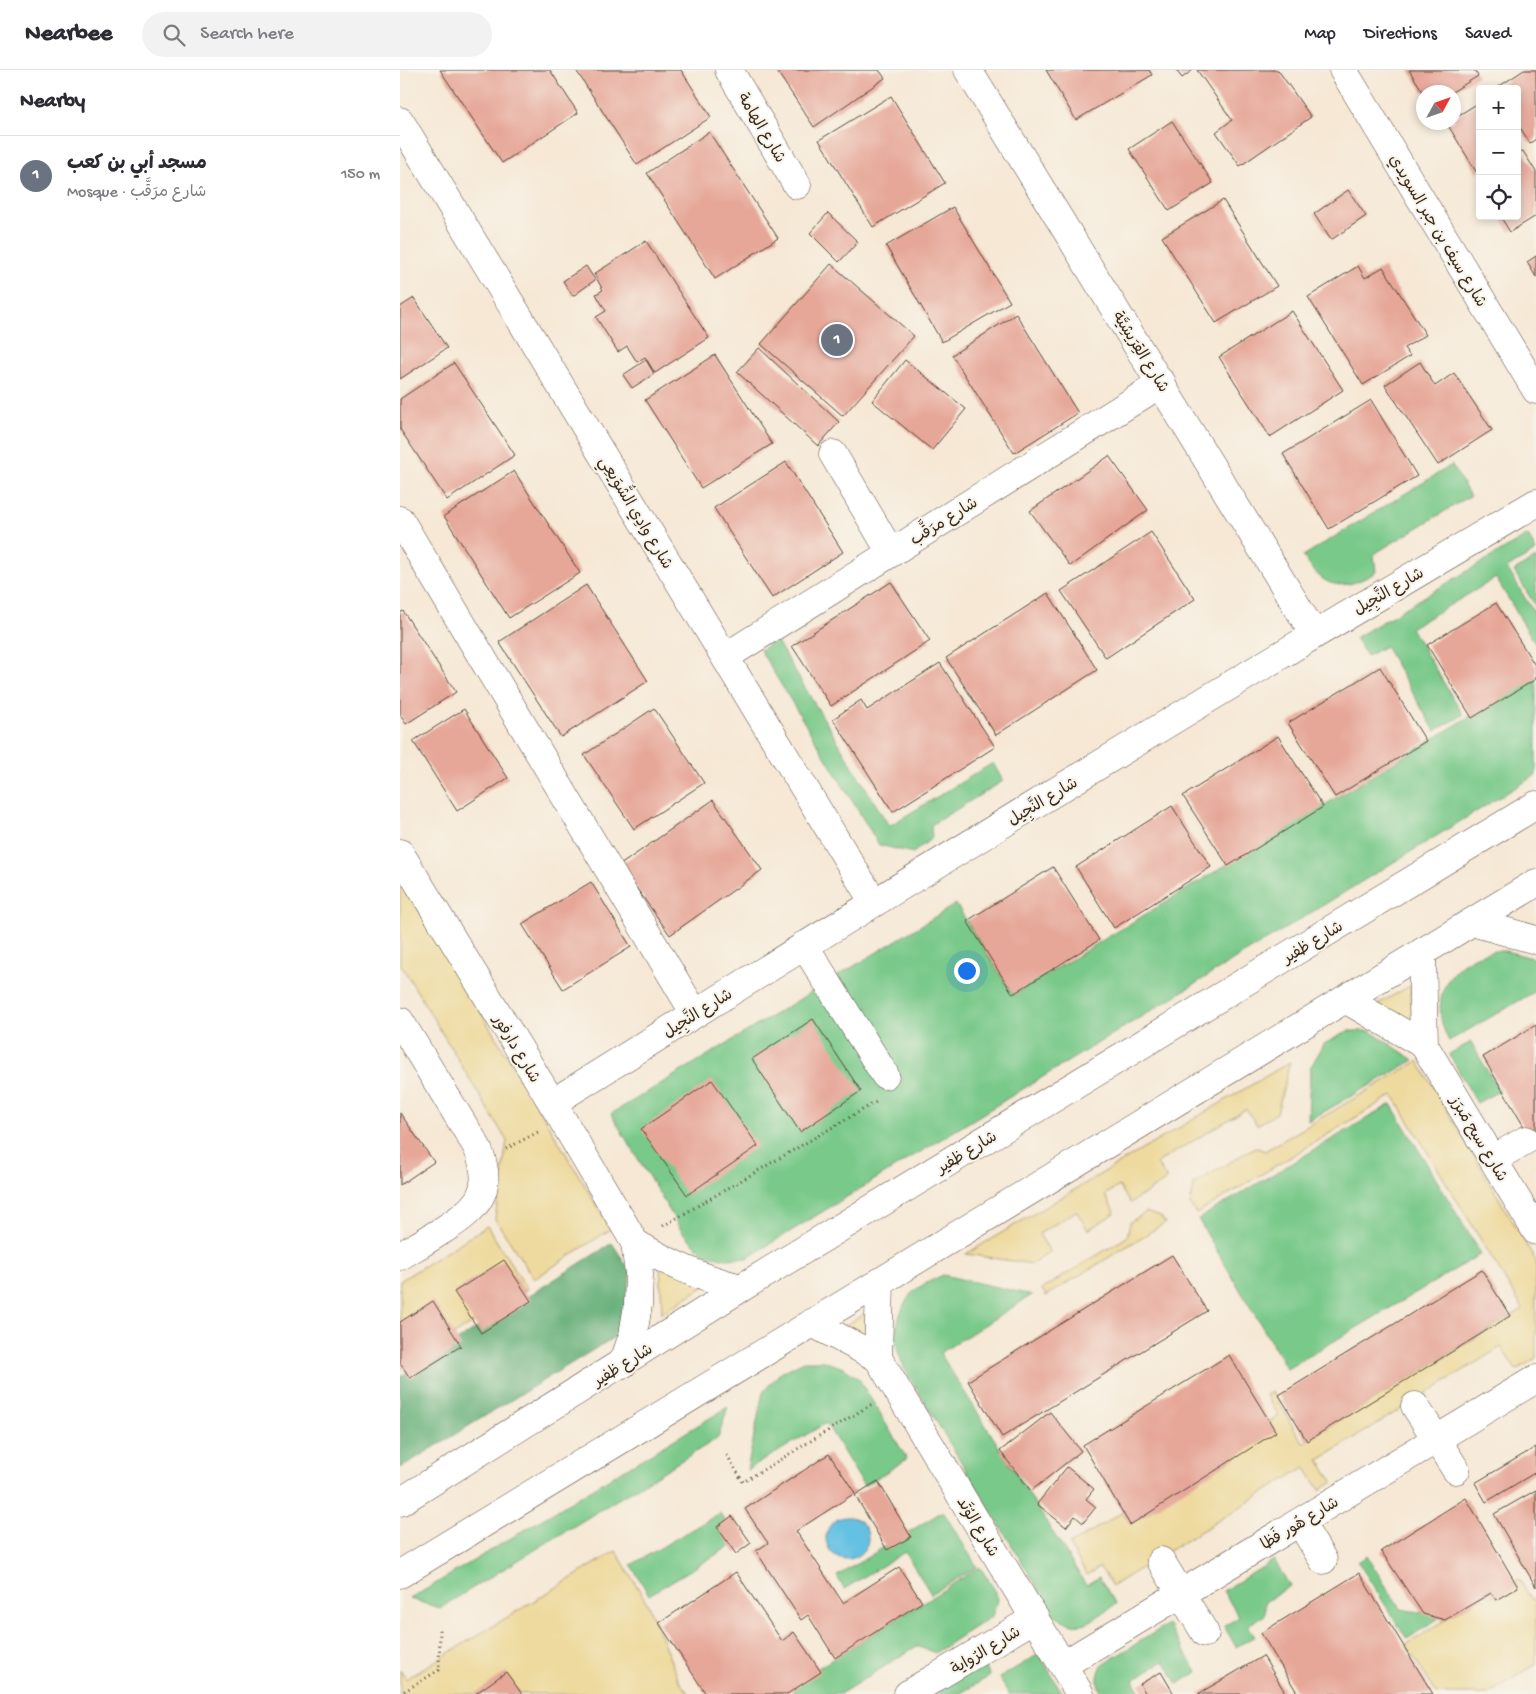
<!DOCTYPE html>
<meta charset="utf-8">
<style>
body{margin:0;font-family:"Gochi Hand","Playpen Sans Arabic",sans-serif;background:#f2f2f3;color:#2b2b33}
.controls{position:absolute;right:15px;top:15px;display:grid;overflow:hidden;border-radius:5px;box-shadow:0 2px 8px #0003}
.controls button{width:45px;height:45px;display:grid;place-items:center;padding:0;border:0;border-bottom:1px solid #e1e1e2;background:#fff;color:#2b2b33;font:25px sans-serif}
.compass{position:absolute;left:1016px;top:15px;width:45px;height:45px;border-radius:50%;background:#fff;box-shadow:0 2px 8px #0003;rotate:50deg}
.you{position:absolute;left:566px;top:900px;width:18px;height:18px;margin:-12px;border:4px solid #fff;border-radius:50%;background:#1a73e8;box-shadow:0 0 0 8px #1a73e833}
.badge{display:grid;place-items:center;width:32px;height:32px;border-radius:50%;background:#ea580c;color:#fff;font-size:16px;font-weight:700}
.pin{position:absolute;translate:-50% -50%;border:2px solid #fff;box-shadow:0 1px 5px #0006}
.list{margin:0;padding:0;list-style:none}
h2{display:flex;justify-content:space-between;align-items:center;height:65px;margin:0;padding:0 20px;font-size:21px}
h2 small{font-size:16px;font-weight:400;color:#7c7c81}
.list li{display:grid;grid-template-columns:32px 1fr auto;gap:15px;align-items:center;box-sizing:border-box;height:80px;padding:0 20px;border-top:1px solid #e1e1e2}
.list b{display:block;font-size:19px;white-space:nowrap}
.list p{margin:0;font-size:16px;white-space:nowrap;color:#7c7c81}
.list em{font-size:16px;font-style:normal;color:#7c7c81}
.icon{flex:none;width:28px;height:28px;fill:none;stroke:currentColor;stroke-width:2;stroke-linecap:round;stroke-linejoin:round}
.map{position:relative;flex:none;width:1136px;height:1624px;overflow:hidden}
header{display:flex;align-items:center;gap:30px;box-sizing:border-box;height:70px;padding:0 25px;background:#fff;border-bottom:1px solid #e1e1e2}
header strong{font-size:24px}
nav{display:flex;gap:28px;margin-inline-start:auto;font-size:18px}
.search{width:350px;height:45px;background:#f2f2f3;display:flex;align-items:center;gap:12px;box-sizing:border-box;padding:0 18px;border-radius:28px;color:#7c7c81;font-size:19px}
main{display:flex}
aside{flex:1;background:#fff}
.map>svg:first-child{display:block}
.green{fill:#79c98a;stroke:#5a7a54}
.forest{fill:#62ad76;stroke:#4e6c4a}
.sand{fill:#eeda9e;stroke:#94825e}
.water{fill:#65c1e3;stroke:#507680}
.building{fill:#e6a799}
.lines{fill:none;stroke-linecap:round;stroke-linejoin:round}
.minor-casing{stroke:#574639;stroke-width:29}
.major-casing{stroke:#574639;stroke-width:29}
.path{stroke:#574639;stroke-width:3;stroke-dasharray:1 4;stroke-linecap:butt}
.minor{stroke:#fff;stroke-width:28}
.major{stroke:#fff;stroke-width:28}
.labels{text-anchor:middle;stroke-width:4;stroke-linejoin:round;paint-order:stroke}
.street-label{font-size:16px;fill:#3b2a1e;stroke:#f7f3e8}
</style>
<header>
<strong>Nearbee</strong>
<div class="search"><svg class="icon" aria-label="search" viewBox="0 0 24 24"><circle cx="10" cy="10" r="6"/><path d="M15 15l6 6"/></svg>Search here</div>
<nav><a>Map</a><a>Directions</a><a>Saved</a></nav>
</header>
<main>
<aside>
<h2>Nearby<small></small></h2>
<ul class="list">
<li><span class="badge" style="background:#6b7280">1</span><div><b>مسجد أبي بن كعب</b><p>Mosque · شارع مرَقَّب</p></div><em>150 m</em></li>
</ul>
</aside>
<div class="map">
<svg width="1136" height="1624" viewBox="0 0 1136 1624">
<rect width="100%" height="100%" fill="#f7f3e8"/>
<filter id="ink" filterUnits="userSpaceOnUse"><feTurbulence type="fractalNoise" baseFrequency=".02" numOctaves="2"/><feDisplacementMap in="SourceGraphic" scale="10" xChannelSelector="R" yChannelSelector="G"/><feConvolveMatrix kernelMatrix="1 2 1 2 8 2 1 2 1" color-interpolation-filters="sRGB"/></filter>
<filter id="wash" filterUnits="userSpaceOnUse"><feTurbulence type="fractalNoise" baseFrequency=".0096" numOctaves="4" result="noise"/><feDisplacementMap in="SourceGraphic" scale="20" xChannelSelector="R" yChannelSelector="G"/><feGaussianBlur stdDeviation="1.12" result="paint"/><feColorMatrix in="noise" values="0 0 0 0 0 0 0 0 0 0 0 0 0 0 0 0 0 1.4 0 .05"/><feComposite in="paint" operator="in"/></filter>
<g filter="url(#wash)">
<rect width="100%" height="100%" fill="#f6e8d5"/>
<path class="green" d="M1052,395L1070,426L974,484L976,502C943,522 924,520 903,486Z
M1128,465L1136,481L1107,498L1136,546V575L1096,508L1011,558L1063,645L1035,661L985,576L967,586L955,568Z
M1136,488V537L1114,501Z
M376,570L489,756L593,693L603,711L531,755L532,768L513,783L479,775L360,580Z
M1136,606V705L347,1188L326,1189L304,1184L283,1163L211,1044L556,834L613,925Z
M1094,881H1106L1136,889V921L1049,971C1027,930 1048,889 1094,881Z
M948,961H970L1014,990L908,1051L910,998L924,974Z
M1071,972L1099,1021L1077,1033L1049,984Z
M991,1034L1081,1184L887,1299L798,1149Z
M543,1205L632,1225L540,1283L686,1515L699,1507L716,1534C691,1550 680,1566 653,1543L504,1298C502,1291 499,1285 497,1279C493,1261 500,1237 512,1223C520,1215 533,1210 543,1205Z
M404,1291H424L444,1298L459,1309L507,1389L464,1416L426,1353L347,1400L363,1322L380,1303Z
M328,1337L318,1368L40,1538L10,1529Z
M543,1441L577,1497L531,1524L505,1482L444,1519L437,1506Z
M320,1443L337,1472L249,1525L231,1495Z
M967,1486L1000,1539L1042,1546L1007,1569L958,1492Z
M874,1490L890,1516L865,1532V1545L848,1555L855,1566L836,1577L824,1556L839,1547L823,1521Z
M580,1497L596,1522L597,1531L595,1538L592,1546L535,1583L517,1576L440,1624H396L391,1615Z
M768,1554L797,1602L778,1614L764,1591L733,1610L741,1624H702C696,1613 697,1606 702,1595Z
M639,1584L663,1624H609L599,1608Z
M580,1589L590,1606L559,1624H522Z"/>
<path class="forest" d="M212,1173L231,1202L221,1263L0,1398V1307Z"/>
<path class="sand" d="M0,808L211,1159L134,1209L95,1149L107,1071L0,893Z
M1010,916L1013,958L978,934Z
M1018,991L1136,1191V1288L1116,1300L1101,1277L919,1390L933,1412L920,1420L905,1397L712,1516L700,1497L687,1505L669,1475L879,1346L866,1325L872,1322L903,1373L1123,1239L993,1025L796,1144L790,1134L794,1114L855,1077L865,1081Z
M890,992L877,1043L857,1055L846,1039L757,1093L767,1110L730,1133L719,1116L705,1125L715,1143L688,1160L676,1141L639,1164L650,1182L632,1194L566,1184Z
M746,1142L761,1147L765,1153L646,1226L642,1219L727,1167L730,1152Z
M87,1156L127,1219L0,1299V1211Z
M260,1191L306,1215L262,1243Z
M468,1242L473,1281L437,1260Z
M216,1481L247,1533L279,1611L289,1624H0V1600L6,1609Z
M1119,1509L1132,1530L1136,1528V1594L1088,1624H1037L1006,1575L1048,1548L1076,1517L1085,1530Z"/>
<path class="water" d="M426 1468a21 21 0 1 1 42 0a21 21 0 1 1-42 0Z"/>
<g id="blocks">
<path class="building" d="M40,0H150L178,43L102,93Z
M176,0H281L311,47L237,95Z
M376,0H479L485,8L414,57Z
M646,0H749L752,5L676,50Z
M776,0H793L782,8Z
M797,0H878L911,47L840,96L816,62L832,50Z
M1009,0H1074L1078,6L1052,22H1023Z
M1124,0H1136V69L1130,73L1117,53V19H1095Z
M491,26L545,113L473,157L419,70Z
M1080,32V101L1077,103L1046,52H1054V48Z
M772,51L813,113L769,141L729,79Z
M309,62L378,168L315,209L247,103Z
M1123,81L1136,102V146L1110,162L1100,146H1117V85Z
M948,120L966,146L931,170L914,144Z
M823,130L877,216L816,253L762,167Z
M553,137L610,232L542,272L486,176Z
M428,143L458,172L439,192L410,163Z
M246,171L309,268L255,303L245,287L237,292L227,276L218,282L196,247L206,241L196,224L203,220L194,204Z
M1136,186V207L1127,192Z
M431,194L514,266L443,346L361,274Z
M186,196L195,210L173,226L163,211Z
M958,196L965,208L983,197L1026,265L1004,278L1010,286L963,315L908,227Z
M14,228L47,278L0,309V237Z
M892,241L943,320L870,367L819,287Z
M616,244L678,343L614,383L552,285Z
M359,278L439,352L418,376L337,302Z
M315,285L372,374L301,418L245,330Z
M246,290L254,304L232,318L223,305Z
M505,290L566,339L532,380L472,331Z
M1020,292L1035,316L1054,303L1092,360L1038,395L985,315Z
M54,293L115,385L47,430L0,359V329Z
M971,330L1017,406L929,459L883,384Z
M709,386L748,440L670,496L630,441Z
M386,392L443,482L372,528L314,438Z
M114,401L180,503L109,548L44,446Z
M751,462L795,529L706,588L661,521Z
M491,512L530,571L431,636L392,576Z
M186,515L248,611L161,667L99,572Z
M648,523L697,600L596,665L546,588Z
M1096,533L1136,597V609L1072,648L1027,575Z
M3,541L56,622L6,654L0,645V543Z
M540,593L595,677L493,742L433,649L461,630L467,640Z
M980,597L1026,671L935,727L888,653Z
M254,638L304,713L234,759L184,685Z
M64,639L108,708L57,741L13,671Z
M878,666L923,737L828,796L783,726Z
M313,730L362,800L270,865L220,795Z
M772,736L811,797L714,858L676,797Z
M653,797L699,870L613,924L567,851Z
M191,812L231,877L163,919L122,854Z
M413,949L461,1021L400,1062L352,989Z
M1136,955V1077L1083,987Z
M312,1010L358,1076L287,1125L241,1059Z
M0,1043L34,1092L0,1115Z
M772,1185L807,1241L602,1367L568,1311Z
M104,1190L131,1231L81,1263L54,1222Z
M1082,1200L1110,1246L907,1371L879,1325Z
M33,1231L61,1276L10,1308L0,1293V1252Z
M829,1285L876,1362L730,1455L683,1375Z
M650,1342L681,1381L631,1421L600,1381Z
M1136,1377V1402L1086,1432L1075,1413Z
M429,1384L455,1423L396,1461L443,1533L499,1497L522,1532L435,1588L408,1545L401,1550L356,1481L368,1473L345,1439Z
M667,1397L694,1419L686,1429L696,1437L683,1453L675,1446L666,1457L637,1434Z
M478,1411L511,1467L487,1480L455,1425Z
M1136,1420V1517L1094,1444Z
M1066,1428L1118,1517L1096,1530L1091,1523L1045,1550L1023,1544L981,1481Z
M332,1446L351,1473L336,1484L317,1457Z
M336,1502L382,1571L394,1562L421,1602L387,1624H306L259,1553Z
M959,1503L1033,1624H898L861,1563Z
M863,1586L886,1624H798Z
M106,1602L122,1624H75Z
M761,1602L774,1624H746L740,1614Z"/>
</g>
</g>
<g filter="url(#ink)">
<use href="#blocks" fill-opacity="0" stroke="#574639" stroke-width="1"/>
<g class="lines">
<defs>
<path id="minor" d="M329,0L397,115
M568,0L914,564
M943,0L1136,320
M0,51L474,833
M433,384L491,483
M0,450L295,944
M325,587L762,313
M0,783L162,1049L235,1173L239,1204L238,1235L233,1265L223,1294
M1072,852L1136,870
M404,875L485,1005
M1022,882L1024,975L1136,1161
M945,929L1024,975
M0,951L77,1077C96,1120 78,1138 43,1160C29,1169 14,1178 0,1186
M152,1033C478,829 805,628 1136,433
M1093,1089L1126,1070
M235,1173C270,1194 301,1208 341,1218
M412,1253L478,1288L680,1624
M478,1288L480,1212
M1015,1336L1056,1400
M900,1452L923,1490
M761,1491L805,1563
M663,1595L1136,1309
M508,1624L635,1548"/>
<path id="major" d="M0,1432L341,1218L1136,735
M0,1504L1136,813"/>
</defs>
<use href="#minor" class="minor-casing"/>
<use href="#major" class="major-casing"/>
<path class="path" d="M106,1079L138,1062
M263,1156L476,1032
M327,1385L343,1412L472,1334
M0,1624L39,1600L40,1559"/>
<use href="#minor" class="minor"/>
<use href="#major" class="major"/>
</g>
</g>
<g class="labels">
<g class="street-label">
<text transform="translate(363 57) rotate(59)" y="6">شارع الهامة</text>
<text transform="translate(1039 160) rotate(59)" y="6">شارع سيف بن جبر السويدي</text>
<text transform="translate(742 281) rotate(58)" y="6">شارع القِرَيشِيَّة</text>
<text transform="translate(237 442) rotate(59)" y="6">شارع وادِي الشُّوَيعِي</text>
<text transform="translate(543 450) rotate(-32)" y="6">شارع مرَقَّب</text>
<text transform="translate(988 520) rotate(-30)" y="6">شارع النَّجِيل</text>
<text transform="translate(642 730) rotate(-31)" y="6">شارع النَّجِيل</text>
<text transform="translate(912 871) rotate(-31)" y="6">شارع ظفير</text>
<text transform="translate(297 942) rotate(-32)" y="6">شارع النَّجِيل</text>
<text transform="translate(118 978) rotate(59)" y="6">شارع دارفور</text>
<text transform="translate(1080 1068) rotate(59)" y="6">شارع سيح مَبرَز</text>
<text transform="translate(566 1081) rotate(-31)" y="6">شارع ظفير</text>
<text transform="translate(222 1294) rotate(-32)" y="6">شارع ظفير</text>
<text transform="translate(899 1452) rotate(-31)" y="6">شارع هُور فَظا</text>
<text transform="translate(579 1456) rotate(59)" y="6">شارع الوُتَد</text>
<text transform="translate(585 1579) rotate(-31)" y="6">شارع الرُواية</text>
</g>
</g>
</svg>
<div class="controls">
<button>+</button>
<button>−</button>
<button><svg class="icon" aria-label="locate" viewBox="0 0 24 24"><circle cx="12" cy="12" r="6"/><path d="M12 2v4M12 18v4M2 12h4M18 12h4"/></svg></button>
</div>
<svg class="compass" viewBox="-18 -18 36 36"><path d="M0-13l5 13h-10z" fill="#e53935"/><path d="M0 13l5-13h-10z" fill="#7c7c81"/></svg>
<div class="you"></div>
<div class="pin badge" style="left:437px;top:270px;background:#6b7280">1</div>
</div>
</main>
